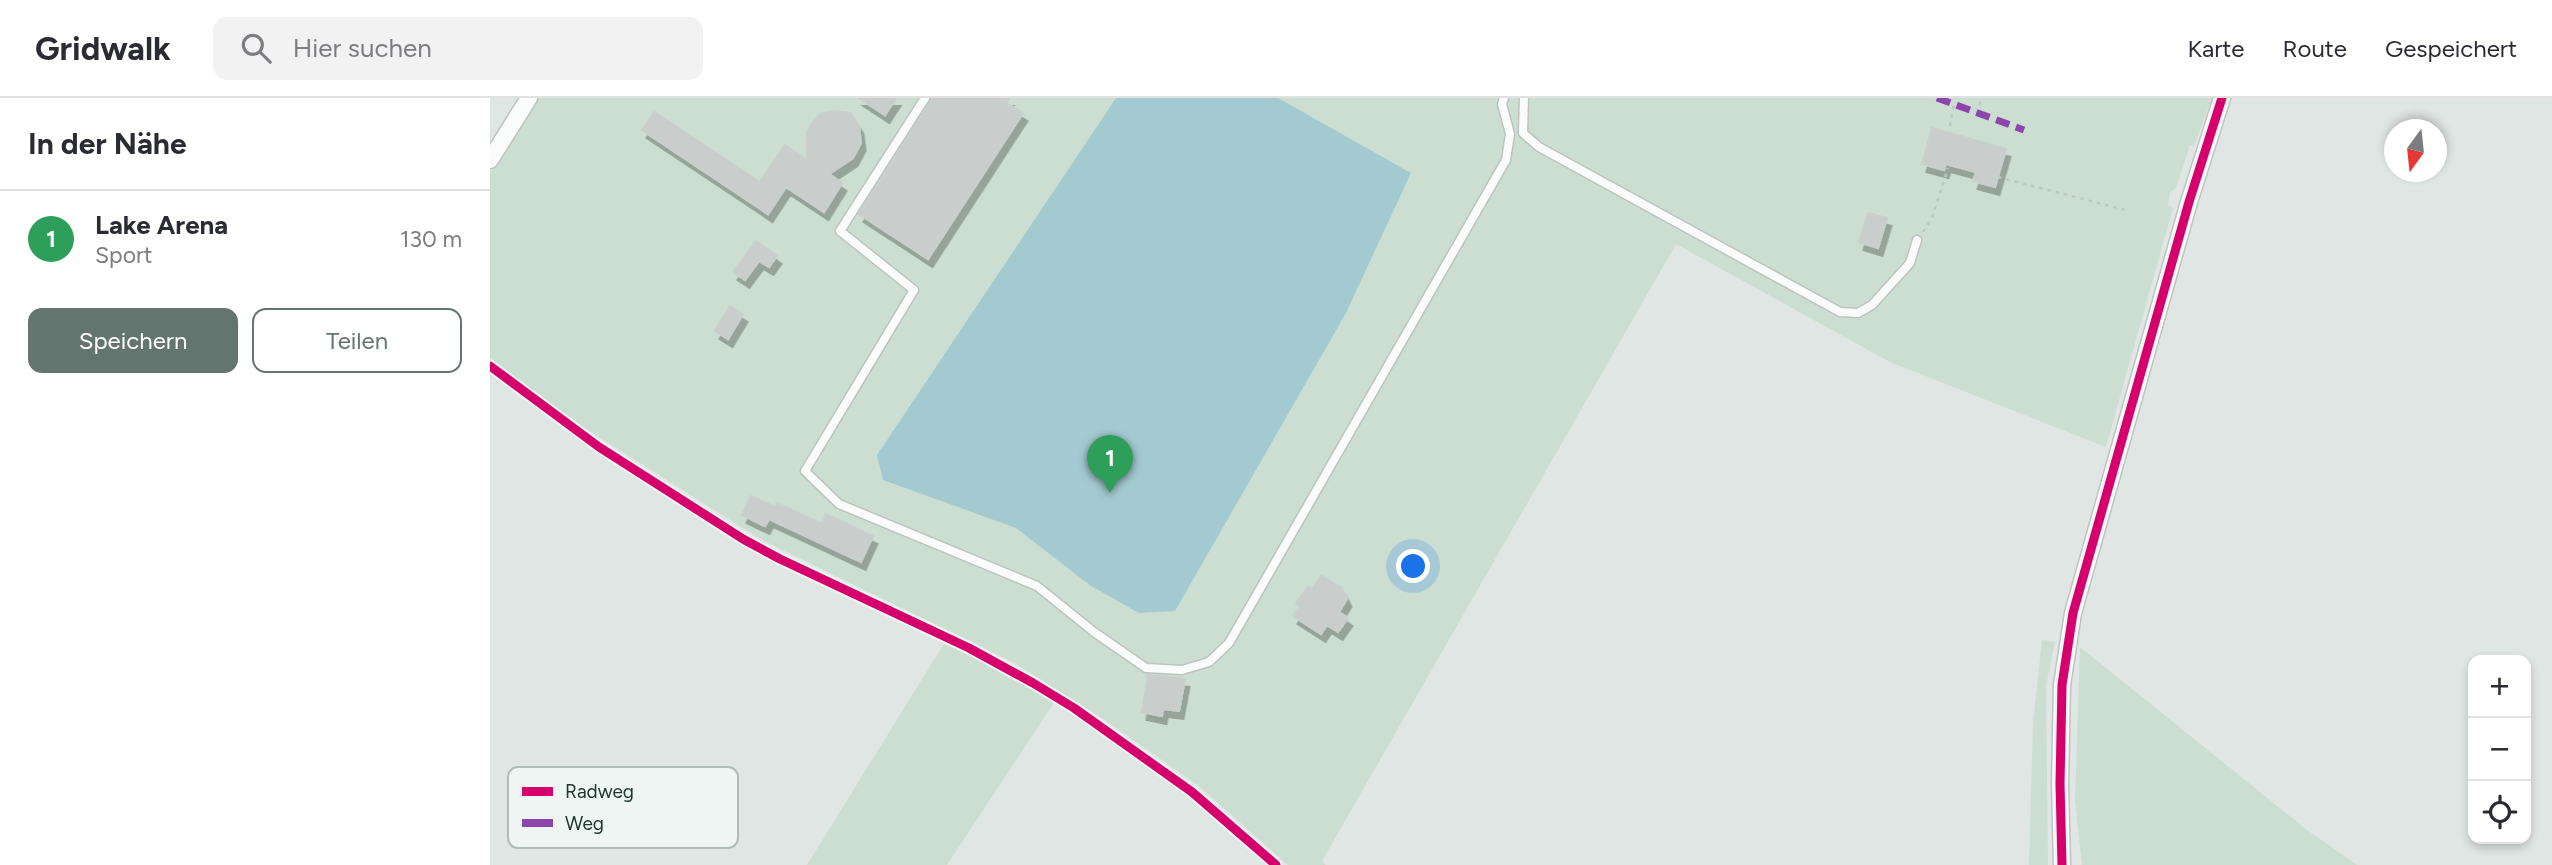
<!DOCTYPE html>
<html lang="de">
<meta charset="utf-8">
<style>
body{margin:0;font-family:Figtree,sans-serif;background:#f2f2f3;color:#2b2b33}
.controls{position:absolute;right:21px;bottom:21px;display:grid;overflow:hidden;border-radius:14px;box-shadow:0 4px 10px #0003}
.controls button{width:63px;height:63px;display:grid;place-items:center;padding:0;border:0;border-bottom:2px solid #e1e1e2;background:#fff;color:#2b2b33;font:35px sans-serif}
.compass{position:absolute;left:1894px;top:21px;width:63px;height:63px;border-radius:50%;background:#fff;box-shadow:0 4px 10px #0003;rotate:195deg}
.you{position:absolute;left:924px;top:469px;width:24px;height:24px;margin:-18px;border:5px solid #fff;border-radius:50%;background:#1a73e8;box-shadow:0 0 0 10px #1a73e833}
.badge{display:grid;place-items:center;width:46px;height:46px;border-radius:50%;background:#64746f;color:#fff;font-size:23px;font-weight:700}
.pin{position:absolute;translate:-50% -58px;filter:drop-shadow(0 2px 4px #0008)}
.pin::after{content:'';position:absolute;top:37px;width:24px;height:21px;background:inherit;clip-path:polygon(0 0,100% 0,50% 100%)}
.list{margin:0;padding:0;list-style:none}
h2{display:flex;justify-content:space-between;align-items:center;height:91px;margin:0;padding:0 28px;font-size:30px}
h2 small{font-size:23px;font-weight:400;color:#7c7c81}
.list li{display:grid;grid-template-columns:46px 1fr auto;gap:21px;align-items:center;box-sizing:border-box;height:98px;padding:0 28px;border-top:2px solid #e1e1e2}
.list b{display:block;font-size:26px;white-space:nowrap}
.list p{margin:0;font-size:23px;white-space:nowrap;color:#7c7c81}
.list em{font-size:23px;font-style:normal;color:#7c7c81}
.actions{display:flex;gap:14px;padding:21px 28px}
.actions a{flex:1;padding:16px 0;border:2px solid #64746f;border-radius:14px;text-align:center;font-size:24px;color:#64746f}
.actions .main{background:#64746f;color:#fff}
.icon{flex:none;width:38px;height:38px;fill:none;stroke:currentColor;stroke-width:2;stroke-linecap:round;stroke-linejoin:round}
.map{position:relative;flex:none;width:2062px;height:767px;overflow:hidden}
header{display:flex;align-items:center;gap:42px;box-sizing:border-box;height:98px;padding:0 35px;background:#fff;border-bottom:2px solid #e1e1e2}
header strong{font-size:33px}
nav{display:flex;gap:38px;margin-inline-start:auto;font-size:24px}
.search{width:490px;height:63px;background:#f2f2f3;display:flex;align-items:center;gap:18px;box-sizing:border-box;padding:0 24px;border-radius:14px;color:#7c7c81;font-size:26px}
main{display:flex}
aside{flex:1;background:#fff}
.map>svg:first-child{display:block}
.green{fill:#cbded1}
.water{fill:#a4cad1}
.building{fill:#c9cecc;stroke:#c9cfcc;stroke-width:2;filter:url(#shadow)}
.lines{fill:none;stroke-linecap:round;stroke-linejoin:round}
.service-casing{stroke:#bdc3c0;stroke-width:11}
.minor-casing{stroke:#bdc3c0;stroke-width:19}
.path{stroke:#bfc7c5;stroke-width:2.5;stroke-dasharray:3.5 5;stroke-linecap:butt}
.service{stroke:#fafbfb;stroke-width:8}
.minor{stroke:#fafbfb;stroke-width:16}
.quiet{stroke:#8e44ad;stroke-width:7;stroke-dasharray:14 7;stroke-linecap:butt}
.cycleway-casing{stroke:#eef5f2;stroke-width:13}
.cycleway{stroke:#d6006c;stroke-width:9}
.key{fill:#eef5f2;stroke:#b0bcb8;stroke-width:2}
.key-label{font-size:19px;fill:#213631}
</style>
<header>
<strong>Gridwalk</strong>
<div class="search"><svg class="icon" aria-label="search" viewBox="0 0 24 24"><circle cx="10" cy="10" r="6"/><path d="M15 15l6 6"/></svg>Hier suchen</div>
<nav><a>Karte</a><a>Route</a><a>Gespeichert</a></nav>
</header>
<main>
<aside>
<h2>In der Nähe<small></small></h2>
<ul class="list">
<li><span class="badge" style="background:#2e9e5b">1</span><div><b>Lake Arena</b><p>Sport</p></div><em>130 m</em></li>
</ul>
<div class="actions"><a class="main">Speichern</a><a>Teilen</a></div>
</aside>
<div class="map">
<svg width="2062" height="767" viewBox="0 0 2062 767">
<defs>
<filter id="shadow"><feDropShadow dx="4.5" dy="8" stdDeviation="0" flood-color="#0004"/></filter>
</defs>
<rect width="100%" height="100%" fill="#e0e6e3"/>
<path class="green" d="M46,0H1722L1704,48L1700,47L1686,90L1680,94L1678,107L1683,110L1616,349L1400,264L1186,146L832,763L836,767H798L709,688L612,620L525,565L272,442L90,327L0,260V75Z
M1552,542L1565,544L1556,588L1558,767H1539L1543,625Z
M455,544L565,603L457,767H317Z
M1590,549L1817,732L1867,767H1592L1585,703Z"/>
<path class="water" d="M626,0H788L921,75L856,215L685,513L649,515L601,488L526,430L393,382L387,357Z"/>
<path class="building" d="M369,0H406L395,17Z
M443,0H519L516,5L533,15L438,161L369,116Z
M344,13L361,15L369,28L371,45L363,60L339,76L352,85L334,114L296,89L278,116L152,32L164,14L270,84L295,47L317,62V35L321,26L330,16Z
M1442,30L1516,51L1505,89L1483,83L1486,74L1456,66L1454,72L1432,66Z
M1378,115L1397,120L1388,150L1369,144Z
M266,143L287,158L279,169L269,163L255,182L243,174Z
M240,208L253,216L238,241L225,233Z
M261,398L285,409L287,405L332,426L336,416L383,438L371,464L279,421L275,428L252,417Z
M831,478L851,489L857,501L849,514L858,520L848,534L837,527L831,536L803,518L810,508L806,505L818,489L822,492Z
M658,577L695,581L689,613L673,611L672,618L652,614Z"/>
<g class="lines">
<defs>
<path id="service" d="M435,0L350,133L424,192L315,373L349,406L547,488L604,534L656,570L692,572L719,564L739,545L1016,62L1020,36L1012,6L1014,0
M1034,0L1033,35L1049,49L1350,214L1368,215L1382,207L1420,165L1427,142
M0,268L109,349L253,441L290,461L479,550L543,585L584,610L702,694L786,767"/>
<path id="minor" d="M0,62L39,0
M1572,767L1570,686L1572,587L1583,515L1699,104L1732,0"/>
</defs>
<use href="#service" class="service-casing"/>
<use href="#minor" class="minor-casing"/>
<path class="path" d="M1486,15L1492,0
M1460,28L1464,6
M1508,79L1639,113
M1433,134L1442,120L1458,70"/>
<use href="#service" class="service"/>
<use href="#minor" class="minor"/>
<path class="quiet" d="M1447,0L1534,32"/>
<defs>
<path id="cycleway" d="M0,268L109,349L253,441L290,461L479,550L543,585L584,610L702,694L786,767
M1572,767L1570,686L1572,587L1583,515L1699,104L1732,0"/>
</defs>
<use href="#cycleway" class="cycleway-casing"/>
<use href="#cycleway" class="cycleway"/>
</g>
<rect x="18" y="669" width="230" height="81" rx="10" class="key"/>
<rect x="32" y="689" width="31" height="9" fill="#d6006c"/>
<rect x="32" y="721" width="31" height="8" fill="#8e44ad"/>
<g class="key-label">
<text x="75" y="700">Radweg</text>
<text x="75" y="732">Weg</text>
</g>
</svg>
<div class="controls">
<button>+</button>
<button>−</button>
<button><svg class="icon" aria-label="locate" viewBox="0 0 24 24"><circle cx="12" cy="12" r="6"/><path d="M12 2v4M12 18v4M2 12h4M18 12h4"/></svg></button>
</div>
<svg class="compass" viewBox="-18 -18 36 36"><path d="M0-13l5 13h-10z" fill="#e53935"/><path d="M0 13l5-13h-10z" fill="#7c7c81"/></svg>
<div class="you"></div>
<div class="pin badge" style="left:620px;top:395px;background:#2e9e5b">1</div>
</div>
</main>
